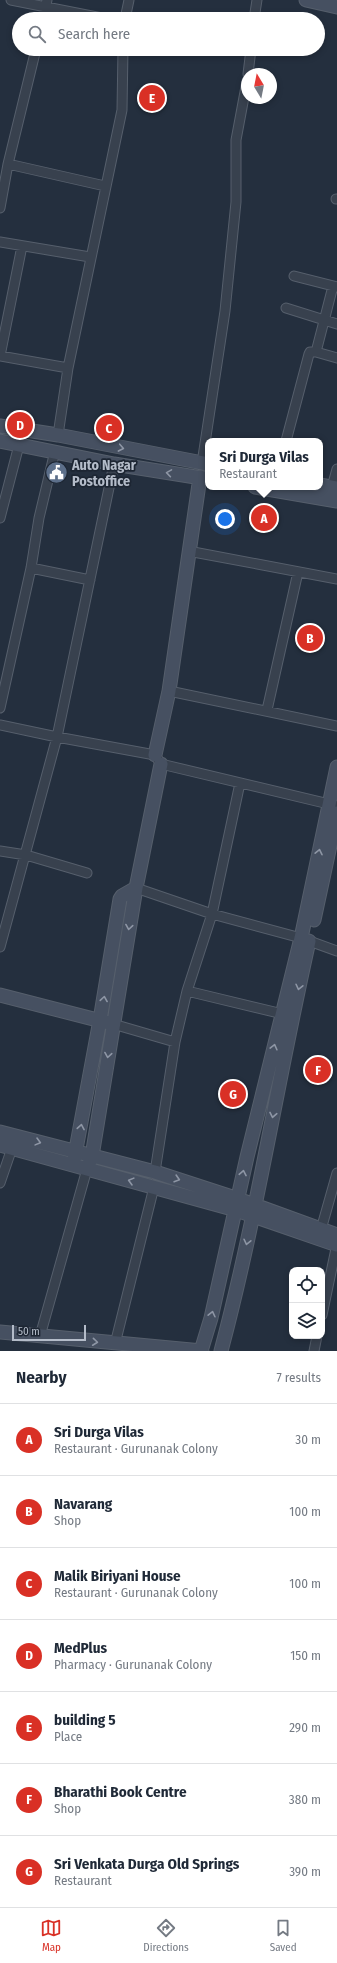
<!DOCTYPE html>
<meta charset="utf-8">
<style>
body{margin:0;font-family:"Fira Sans Condensed",sans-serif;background:#f6f6f7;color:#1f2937}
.controls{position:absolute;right:12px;bottom:12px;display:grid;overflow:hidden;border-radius:8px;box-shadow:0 2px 6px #0003}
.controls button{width:36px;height:36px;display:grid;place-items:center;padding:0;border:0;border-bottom:1px solid #e0e1e3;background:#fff;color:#1f2937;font:20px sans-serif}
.compass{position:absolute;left:241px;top:68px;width:36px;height:36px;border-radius:50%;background:#fff;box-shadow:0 2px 6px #0003;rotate:350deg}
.scale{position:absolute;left:12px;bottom:10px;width:74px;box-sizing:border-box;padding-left:4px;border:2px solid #b4bcc9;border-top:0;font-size:11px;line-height:14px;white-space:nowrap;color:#b4bcc9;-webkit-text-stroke:3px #1d2633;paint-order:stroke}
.you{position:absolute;left:225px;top:519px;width:14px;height:14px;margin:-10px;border:3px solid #fff;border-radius:50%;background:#1a73e8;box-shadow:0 0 0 6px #1a73e833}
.badge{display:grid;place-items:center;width:26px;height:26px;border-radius:50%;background:#d93025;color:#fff;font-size:13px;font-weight:700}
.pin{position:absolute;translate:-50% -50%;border:2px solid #fff;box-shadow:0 1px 4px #0006}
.popup{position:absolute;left:205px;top:438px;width:118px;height:52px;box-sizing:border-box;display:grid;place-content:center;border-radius:8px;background:#fff;filter:drop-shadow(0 1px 3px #0005);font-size:13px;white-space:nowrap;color:#747a83}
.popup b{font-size:15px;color:#1f2937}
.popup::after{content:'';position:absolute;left:50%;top:100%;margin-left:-8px;border:8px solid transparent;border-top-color:#fff}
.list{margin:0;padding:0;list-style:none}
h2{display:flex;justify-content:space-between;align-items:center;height:52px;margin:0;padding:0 16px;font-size:17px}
h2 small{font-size:13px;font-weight:400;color:#747a83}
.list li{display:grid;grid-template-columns:26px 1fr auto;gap:12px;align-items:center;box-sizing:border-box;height:72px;padding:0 16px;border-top:1px solid #e0e1e3}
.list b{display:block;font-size:15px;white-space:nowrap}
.list p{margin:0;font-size:13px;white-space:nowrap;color:#747a83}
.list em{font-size:13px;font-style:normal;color:#747a83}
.icon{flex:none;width:22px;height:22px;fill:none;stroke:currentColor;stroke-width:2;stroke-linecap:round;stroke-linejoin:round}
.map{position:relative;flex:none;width:337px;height:1351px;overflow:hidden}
.search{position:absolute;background:#fff;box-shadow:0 2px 6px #0003;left:12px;right:12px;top:12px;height:44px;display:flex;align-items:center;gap:10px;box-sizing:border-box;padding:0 14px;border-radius:22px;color:#747a83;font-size:15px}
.sheet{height:556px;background:#fff}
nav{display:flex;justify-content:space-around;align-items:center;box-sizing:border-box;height:56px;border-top:1px solid #e0e1e3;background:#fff;font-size:11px;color:#747a83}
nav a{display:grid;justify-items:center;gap:2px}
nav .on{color:#d93025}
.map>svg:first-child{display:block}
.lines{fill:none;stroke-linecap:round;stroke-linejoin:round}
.street-casing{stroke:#565f6c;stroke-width:11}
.secondary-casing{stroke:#565f6c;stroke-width:15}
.street{stroke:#38414e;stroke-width:9}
.secondary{stroke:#465061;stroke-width:13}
.oneway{stroke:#8e96a5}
.labels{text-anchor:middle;stroke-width:3.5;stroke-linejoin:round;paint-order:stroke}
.poi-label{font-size:14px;font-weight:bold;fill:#b4bcc9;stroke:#1d2633;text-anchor:start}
</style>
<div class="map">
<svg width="337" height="1351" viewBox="0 0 337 1351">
<rect width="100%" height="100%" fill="#242f3e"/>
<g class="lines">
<defs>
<path id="street" d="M11,0L107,19
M43,19L47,0
M125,19L129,0
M254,19L257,0
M248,74L251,49
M8,164L105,186
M336,199H337
M0,208L8,164L36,49
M0,242L90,257
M294,276L337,287
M286,308L337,324
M316,352L337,358
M0,356L22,246
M0,356L68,368
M58,435L68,368L122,110L123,49
M286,441L309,354L310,352H316L333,286
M202,463L225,311L236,202V140L247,81
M332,487L337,469
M0,518L19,445
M188,551L337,579
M31,568L90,580
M169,691L337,726
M0,708L31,568L39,518L55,451
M267,710L298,572
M0,725L57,737L155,755L161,764L337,806
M0,851L26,855L87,873
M136,888L212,914L301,938L337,951
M0,947L57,737L114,464
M187,991L287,1015
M113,1024L175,1042
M155,1172L175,1042L187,991L212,914L240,783
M0,1183L12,1148
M320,1233L337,1173
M322,1315L337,1244
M40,1336L87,1169
M115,1344L154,1187
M314,1351L317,1336"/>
<path id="secondary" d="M306,0L337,7
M0,426L58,435L208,464
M0,441L114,464L208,479
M320,485L337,488
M255,487L337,501
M155,755L169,691L200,477
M314,920L337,813
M0,995L109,1023
M0,1132L155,1172L238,1199L337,1235
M0,1145L236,1210L337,1245
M74,1160L100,1020L120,899L122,896L136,888
M87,1169L92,1156L136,888L161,764
M0,1332L202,1351
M201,1351L211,1318L247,1157L301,938L337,767
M221,1351C257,1216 278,1078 309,941"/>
</defs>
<use href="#street" class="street-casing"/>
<use href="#secondary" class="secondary-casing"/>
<use href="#street" class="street"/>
<use href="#secondary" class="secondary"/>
</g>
<defs><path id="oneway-chevron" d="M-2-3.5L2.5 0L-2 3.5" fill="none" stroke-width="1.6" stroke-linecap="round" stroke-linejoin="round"/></defs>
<g class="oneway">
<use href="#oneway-chevron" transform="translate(121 448) rotate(11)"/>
<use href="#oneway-chevron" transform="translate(169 473) rotate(-171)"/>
<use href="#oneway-chevron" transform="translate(319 852) rotate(-78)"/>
<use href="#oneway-chevron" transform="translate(129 927) rotate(99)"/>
<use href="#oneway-chevron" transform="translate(299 987) rotate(103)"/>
<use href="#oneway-chevron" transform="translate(104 999) rotate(-81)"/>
<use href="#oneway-chevron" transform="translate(274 1047) rotate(-76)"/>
<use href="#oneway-chevron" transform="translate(108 1055) rotate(99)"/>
<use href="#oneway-chevron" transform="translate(273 1115) rotate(101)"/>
<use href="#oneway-chevron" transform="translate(81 1127) rotate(-80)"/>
<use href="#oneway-chevron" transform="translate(38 1142) rotate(15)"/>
<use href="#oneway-chevron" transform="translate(243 1173) rotate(-79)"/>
<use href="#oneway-chevron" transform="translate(177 1179) rotate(17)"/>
<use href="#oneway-chevron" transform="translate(131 1181) rotate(-165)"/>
<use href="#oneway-chevron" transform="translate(247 1242) rotate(103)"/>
<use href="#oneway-chevron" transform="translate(212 1314) rotate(-77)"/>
<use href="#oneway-chevron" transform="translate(95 1342) rotate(6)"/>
</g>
<defs>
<symbol id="civic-disc" viewBox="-11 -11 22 22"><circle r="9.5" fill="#5c6f8a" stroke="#1d2633"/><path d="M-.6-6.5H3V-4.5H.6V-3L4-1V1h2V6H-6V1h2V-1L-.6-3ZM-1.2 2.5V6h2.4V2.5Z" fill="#fff"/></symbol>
</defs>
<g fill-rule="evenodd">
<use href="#civic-disc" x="44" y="460" width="25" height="25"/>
</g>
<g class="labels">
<g class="poi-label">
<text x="72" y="470">Auto Nagar<tspan x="72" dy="16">Postoffice</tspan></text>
</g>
</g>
</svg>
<div class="controls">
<button><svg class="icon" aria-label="locate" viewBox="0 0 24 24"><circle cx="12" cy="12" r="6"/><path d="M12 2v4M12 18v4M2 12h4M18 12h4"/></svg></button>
<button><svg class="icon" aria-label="layers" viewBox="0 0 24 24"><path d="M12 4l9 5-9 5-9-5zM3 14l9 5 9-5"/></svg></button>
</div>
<svg class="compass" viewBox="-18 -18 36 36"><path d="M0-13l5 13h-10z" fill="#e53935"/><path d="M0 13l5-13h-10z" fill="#747a83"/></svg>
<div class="scale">50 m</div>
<div class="you"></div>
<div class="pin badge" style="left:264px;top:518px">A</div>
<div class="popup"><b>Sri Durga Vilas</b>Restaurant</div>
<div class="pin badge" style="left:310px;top:638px">B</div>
<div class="pin badge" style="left:109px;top:428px">C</div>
<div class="pin badge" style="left:20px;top:425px">D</div>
<div class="pin badge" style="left:152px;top:98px">E</div>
<div class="pin badge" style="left:318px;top:1070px">F</div>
<div class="pin badge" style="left:233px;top:1094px">G</div>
<div class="search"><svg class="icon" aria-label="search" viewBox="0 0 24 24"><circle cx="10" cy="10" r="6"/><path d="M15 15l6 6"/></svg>Search here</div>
</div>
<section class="sheet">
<h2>Nearby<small>7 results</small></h2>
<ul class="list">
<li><span class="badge">A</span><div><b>Sri Durga Vilas</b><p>Restaurant · Gurunanak Colony</p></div><em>30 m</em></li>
<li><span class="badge">B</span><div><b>Navarang</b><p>Shop</p></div><em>100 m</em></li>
<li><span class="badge">C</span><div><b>Malik Biriyani House</b><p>Restaurant · Gurunanak Colony</p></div><em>100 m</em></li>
<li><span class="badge">D</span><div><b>MedPlus</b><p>Pharmacy · Gurunanak Colony</p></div><em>150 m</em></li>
<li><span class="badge">E</span><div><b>building 5</b><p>Place</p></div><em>290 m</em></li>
<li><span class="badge">F</span><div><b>Bharathi Book Centre</b><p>Shop</p></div><em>380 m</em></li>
<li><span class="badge">G</span><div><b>Sri Venkata Durga Old Springs</b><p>Restaurant</p></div><em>390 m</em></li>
</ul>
</section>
<nav>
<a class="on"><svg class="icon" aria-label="map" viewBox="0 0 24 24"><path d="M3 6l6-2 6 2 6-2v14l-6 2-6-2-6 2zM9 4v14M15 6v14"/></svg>Map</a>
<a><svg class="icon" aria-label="directions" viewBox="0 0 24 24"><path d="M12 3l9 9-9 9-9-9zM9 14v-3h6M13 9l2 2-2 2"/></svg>Directions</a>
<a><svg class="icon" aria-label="saved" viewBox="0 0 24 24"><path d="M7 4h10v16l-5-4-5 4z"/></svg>Saved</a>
</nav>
